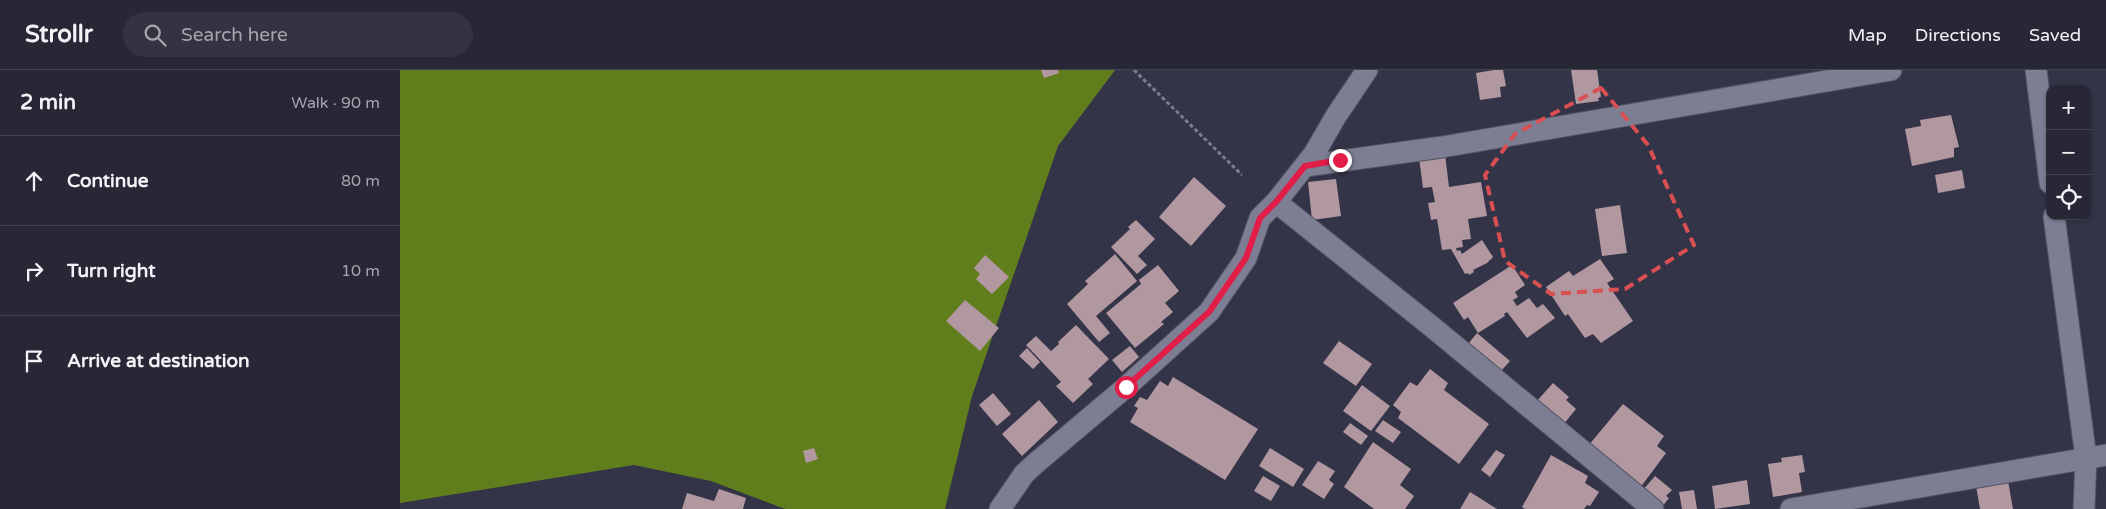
<!DOCTYPE html>
<meta charset="utf-8">
<style>
body{margin:0;font-family:"Varela Round",sans-serif;background:#333342;color:#f1f3f6}
.controls{position:absolute;right:15px;top:15px;display:grid;overflow:hidden;border-radius:10px;box-shadow:0 1px 4px #0004}
.controls button{width:45px;height:45px;display:grid;place-items:center;padding:0;border:0;border-bottom:1px solid #434451;background:#272736;color:#f1f3f6;font:25px sans-serif}
.stop{position:absolute;width:15px;height:15px;margin:-11px;border:4px solid #e11d48;border-radius:50%;background:#fff}
.stop.end{background:#e11d48;border-color:#fff;box-shadow:0 1px 5px #0008}
.list{margin:0;padding:0;list-style:none}
h2{display:flex;justify-content:space-between;align-items:center;height:65px;margin:0;padding:0 20px;font-size:21px}
h2 small{font-size:16px;font-weight:400;color:#a4a5ad}
.list li{display:grid;grid-template-columns:32px 1fr auto;gap:15px;align-items:center;box-sizing:border-box;height:90px;padding:0 20px;border-top:1px solid #434451}
.list b{display:block;font-size:19px;white-space:nowrap}
.list em{font-size:16px;font-style:normal;color:#a4a5ad}
.icon{flex:none;width:28px;height:28px;fill:none;stroke:currentColor;stroke-width:2;stroke-linecap:round;stroke-linejoin:round}
.map{position:relative;flex:none;width:1706px;height:439px;overflow:hidden}
header{display:flex;align-items:center;gap:30px;box-sizing:border-box;height:70px;padding:0 25px;background:#272736;border-bottom:1px solid #434451}
header strong{font-size:24px}
nav{display:flex;gap:28px;margin-inline-start:auto;font-size:18px}
.search{width:350px;height:45px;background:#333342;display:flex;align-items:center;gap:12px;box-sizing:border-box;padding:0 18px;border-radius:28px;color:#a4a5ad;font-size:19px}
main{display:flex}
aside{flex:1;background:#272736}
.map>svg:first-child{display:block}
.forest{fill:#617e1c}
.building{fill:#b1979f}
.lines{fill:none;stroke-linecap:round;stroke-linejoin:round}
.minor-casing{stroke:#525262;stroke-width:23}
.path{stroke:#7c7c8d;stroke-width:3;stroke-dasharray:4 2.5;stroke-linecap:butt}
.minor{stroke:#7d7d94;stroke-width:21}
.route{stroke:#e11d48;stroke-width:6}
.marked{fill:none;stroke:#da4f52;stroke-width:4;stroke-dasharray:10 6;stroke-linejoin:round}
</style>
<header>
<strong>Strollr</strong>
<div class="search"><svg class="icon" aria-label="search" viewBox="0 0 24 24"><circle cx="10" cy="10" r="6"/><path d="M15 15l6 6"/></svg>Search here</div>
<nav><a>Map</a><a>Directions</a><a>Saved</a></nav>
</header>
<main>
<aside>
<h2>2 min<small>Walk · 90 m</small></h2>
<ul class="list">
<li><svg class="icon" aria-label="ahead" viewBox="0 0 24 24"><path d="M12 20V5M6 11l6-6 6 6"/></svg><div><b>Continue</b></div><em>80 m</em></li>
<li><svg class="icon" aria-label="right" viewBox="0 0 24 24"><path d="M7 20v-9h11M14 6l5 5-5 5"/></svg><div><b>Turn right</b></div><em>10 m</em></li>
<li><svg class="icon" aria-label="arrive" viewBox="0 0 24 24"><path d="M6 21V4h12l-3 4 3 4H6"/></svg><div><b>Arrive at destination</b></div></li>
</ul>
</aside>
<div class="map">
<svg width="1706" height="439" viewBox="0 0 1706 439">
<rect width="100%" height="100%" fill="#343448"/>
<path class="forest" d="M0,0H715L658,76L572,326L545,439H385L311,411L234,395L0,433Z"/>
<path class="building" d="M641,0H658L659,3L644,8Z
M1094,0H1103L1106,16L1100,17L1101,27L1080,30L1076,3Z
M1171,0H1197L1201,27L1198,28L1199,31L1176,34Z
M1551,45L1559,77L1554,78V87L1512,96L1505,59L1521,56L1520,50Z
M1045,84L1049,117L1081,112L1087,146L1068,149L1071,169L1062,170L1063,177L1056,178L1057,181L1060,180L1062,184L1082,170L1093,187L1087,193L1073,200L1074,202L1069,205L1068,203L1065,204L1051,179L1042,180L1037,149L1031,150L1028,133L1035,132L1032,117L1023,118L1019,88Z
M1562,100L1565,118L1538,123L1535,105Z
M794,107L826,136L791,176L759,147Z
M936,109L941,146L912,150L908,112Z
M1220,135L1227,183L1202,186L1195,139Z
M736,150L755,169L738,186L747,195L737,204L711,177L730,159L728,157Z
M715,184L737,211L696,246L710,263L699,272L667,234L688,214L685,211Z
M585,185L609,207L592,224L576,209L580,204L574,198Z
M1200,189L1214,209L1207,213L1233,251L1201,273L1193,264L1185,268L1168,244L1165,246L1146,217L1169,201L1173,206Z
M758,195L779,221L765,233L773,242L761,252L764,254L735,278L706,243L741,214L739,210Z
M1112,195L1125,215L1115,222L1118,227L1113,230L1117,236L1129,228L1137,238L1143,234L1155,248L1127,268L1107,242L1104,244L1105,246L1078,263L1068,247L1064,250L1053,233Z
M565,230L599,258L580,281L546,251Z
M676,255L709,289L688,309L693,314L673,333L656,316L661,312L626,275L636,266L651,281L659,274L658,272Z
M1077,263L1110,291L1101,301L1068,274Z
M939,271L972,294L956,316L923,293Z
M730,276L739,287L722,302L712,290Z
M627,278L640,292L633,299L619,286Z
M1030,299L1048,313L1044,320L1089,354L1059,394L998,348L1001,342L993,335L1010,312L1017,316Z
M773,307L858,359L825,410L730,352L738,338L734,336L740,327L747,330L760,311L768,316Z
M1153,313L1169,327L1166,330L1176,339L1163,355L1136,332Z
M962,315L990,336L971,361L943,341Z
M593,323L611,344L597,356L579,335Z
M639,330L658,352L622,386L602,364Z
M1223,334L1264,366L1257,376L1266,383L1240,418L1188,376Z
M983,350L1001,362L993,373L975,361Z
M950,353L968,366L961,375L943,362Z
M973,372L1011,399L1000,415L1014,426L1005,439H974L944,417Z
M414,378L418,389L406,393L403,381Z
M870,378L904,399L893,417L859,396Z
M1096,380L1105,385L1090,407L1081,400Z
M1151,385L1188,406L1185,413L1199,422L1190,436L1187,435L1184,439H1125L1122,437Z
M1402,385L1405,402L1399,403L1402,422L1373,427L1368,394L1382,392L1381,388Z
M918,391L935,401L929,410L934,414L924,429L902,415Z
M863,406L880,416L871,431L854,421Z
M1255,406L1272,420L1266,426L1269,428L1262,437L1242,421Z
M1347,410L1350,434L1315,439L1312,416Z
M1608,411L1613,439H1580L1576,416Z
M319,419L346,428L343,439H282L287,423L314,431Z
M1294,420L1297,439H1282L1279,422Z
M1070,422L1097,439H1060Z"/>
<g class="lines">
<defs>
<path id="minor" d="M1636,0L1650,113
M905,96L1042,77L1491,0
M876,132L1031,256L1253,439
M1654,146L1686,388L1684,439
M600,439L624,404L636,393L726,317L809,242L846,188L860,148L876,132L914,84L936,46L967,0
M1391,439L1706,385"/>
</defs>
<use href="#minor" class="minor-casing"/>
<path class="path" d="M734,0L842,105"/>
<use href="#minor" class="minor"/>
</g>
<g class="lines">
<path class="route" d="M726,317L809,242L846,188L860,148L876,132L905,96L940,90"/>
</g>
<path class="marked" d="M1201,18L1248,75L1294,175L1225,219L1151,224L1105,191L1085,105L1115,64Z"/>
</svg>
<div class="controls">
<button>+</button>
<button>−</button>
<button><svg class="icon" aria-label="locate" viewBox="0 0 24 24"><circle cx="12" cy="12" r="6"/><path d="M12 2v4M12 18v4M2 12h4M18 12h4"/></svg></button>
</div>
<div class="stop" style="left:726px;top:317px"></div>
<div class="stop end" style="left:940px;top:90px"></div>
</div>
</main>
